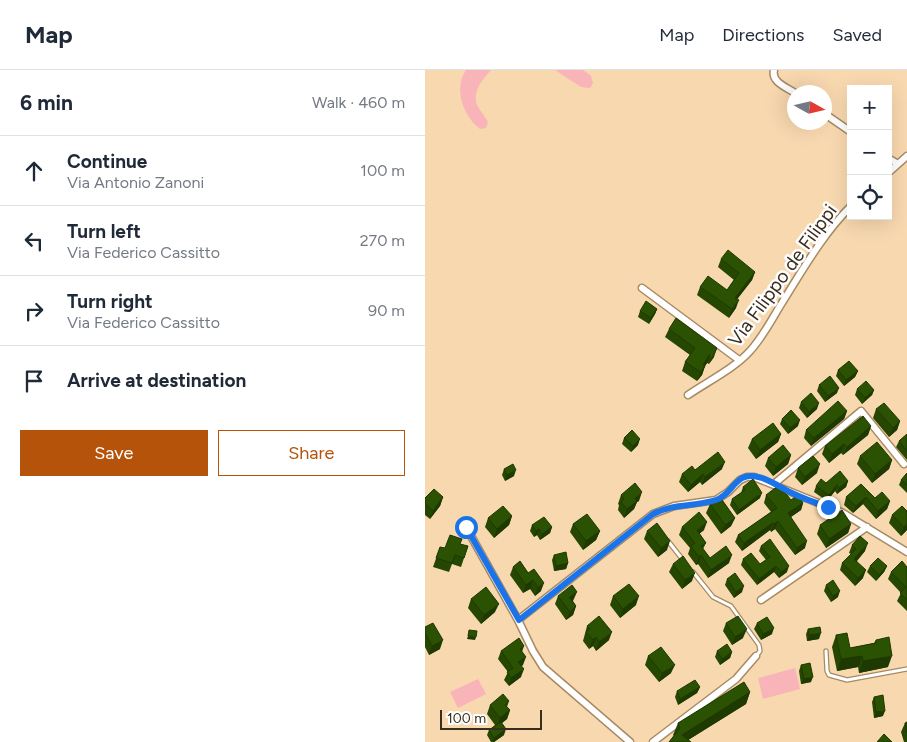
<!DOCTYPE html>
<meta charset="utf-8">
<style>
body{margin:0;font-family:Figtree,sans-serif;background:#f6f6f7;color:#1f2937}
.controls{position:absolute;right:15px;top:15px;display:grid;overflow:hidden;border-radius:0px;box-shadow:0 5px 20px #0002}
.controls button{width:45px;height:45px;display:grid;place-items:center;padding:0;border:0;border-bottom:1px solid #e0e1e3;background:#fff;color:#1f2937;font:25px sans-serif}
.compass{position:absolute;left:362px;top:15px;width:45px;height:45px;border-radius:50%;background:#fff;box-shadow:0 5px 20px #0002;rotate:98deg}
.scale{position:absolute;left:15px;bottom:12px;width:102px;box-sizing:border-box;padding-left:5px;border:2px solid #392d1d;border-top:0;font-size:14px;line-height:18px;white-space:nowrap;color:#392d1d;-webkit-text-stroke:4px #fefefe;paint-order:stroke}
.stop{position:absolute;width:15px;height:15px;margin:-11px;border:4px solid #1a73e8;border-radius:50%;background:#fff}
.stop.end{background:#1a73e8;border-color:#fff;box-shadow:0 1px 5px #0008}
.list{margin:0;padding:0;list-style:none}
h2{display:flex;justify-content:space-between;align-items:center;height:65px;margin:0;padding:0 20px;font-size:21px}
h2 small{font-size:16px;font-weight:400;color:#747a83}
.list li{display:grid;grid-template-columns:32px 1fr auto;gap:15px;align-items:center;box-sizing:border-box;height:70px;padding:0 20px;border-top:1px solid #e0e1e3}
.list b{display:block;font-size:19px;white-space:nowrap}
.list p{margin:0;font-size:16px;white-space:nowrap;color:#747a83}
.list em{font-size:16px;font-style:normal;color:#747a83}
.actions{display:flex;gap:10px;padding:15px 20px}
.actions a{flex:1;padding:11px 0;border:1px solid #b45309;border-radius:0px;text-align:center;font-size:18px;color:#b45309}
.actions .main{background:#b45309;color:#fff}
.icon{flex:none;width:28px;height:28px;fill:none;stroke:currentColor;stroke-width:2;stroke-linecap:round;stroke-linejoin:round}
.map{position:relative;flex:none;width:482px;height:672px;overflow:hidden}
header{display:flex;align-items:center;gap:30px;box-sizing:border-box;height:70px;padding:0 25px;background:#fff;border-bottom:1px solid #e0e1e3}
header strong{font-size:24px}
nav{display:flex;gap:28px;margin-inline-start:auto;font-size:18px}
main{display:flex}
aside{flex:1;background:#fff}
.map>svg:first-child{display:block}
.green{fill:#f8b4b9}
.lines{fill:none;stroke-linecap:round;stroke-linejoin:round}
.lane-casing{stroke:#a78a63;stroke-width:5.5}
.street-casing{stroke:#a78a63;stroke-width:9}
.lane{stroke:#fff;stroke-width:3}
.street{stroke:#fff;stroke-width:6}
.wall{fill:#254702}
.shaded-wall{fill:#1e3901}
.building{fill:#2b5202;stroke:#1e3901}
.route{stroke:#1a73e8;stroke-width:6}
.labels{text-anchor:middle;stroke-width:5;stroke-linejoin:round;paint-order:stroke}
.street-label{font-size:19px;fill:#392d1d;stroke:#fefefe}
</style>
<header>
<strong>Map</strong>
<nav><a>Map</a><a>Directions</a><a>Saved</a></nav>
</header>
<main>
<aside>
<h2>6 min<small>Walk · 460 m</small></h2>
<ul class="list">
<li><svg class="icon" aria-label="ahead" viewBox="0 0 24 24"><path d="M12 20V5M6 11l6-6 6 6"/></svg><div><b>Continue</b><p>Via Antonio Zanoni</p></div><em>100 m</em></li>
<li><svg class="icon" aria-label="left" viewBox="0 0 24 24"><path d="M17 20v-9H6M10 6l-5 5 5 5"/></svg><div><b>Turn left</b><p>Via Federico Cassitto</p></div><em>270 m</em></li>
<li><svg class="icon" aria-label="right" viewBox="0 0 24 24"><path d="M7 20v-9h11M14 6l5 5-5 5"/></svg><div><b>Turn right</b><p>Via Federico Cassitto</p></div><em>90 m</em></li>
<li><svg class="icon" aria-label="arrive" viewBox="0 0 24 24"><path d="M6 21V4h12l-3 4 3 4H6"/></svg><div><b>Arrive at destination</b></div></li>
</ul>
<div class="actions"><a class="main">Save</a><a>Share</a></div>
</aside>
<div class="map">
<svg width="482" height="672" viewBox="0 0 482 672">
<rect width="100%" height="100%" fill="#f8d8af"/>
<path class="green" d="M41,0H66C58,9 47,21 52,35C55,41 60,46 63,52L61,58L55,59C38,46 28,19 41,0Z
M130,0H158L166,6L168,13L165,18L156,17Z
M370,598L375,619L338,629L333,608Z
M53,609L61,624L33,638L25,622Z"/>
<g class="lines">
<defs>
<path id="lane" d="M243,471L258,490
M268,502L288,527L306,536L334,575L335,581L332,585
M401,581L402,601L404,605L422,610L482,599"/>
<path id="street" d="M349,0C346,12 361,17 370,23
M400,44L426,62
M463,88L473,94
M463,103L482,86
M217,218L314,290
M263,325C282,312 310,298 325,281C337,268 346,251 355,236C377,201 397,165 426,136
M349,414L436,341L479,394
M41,457L93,550L108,581L118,597L205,672
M336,530L442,457
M93,550L228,444L249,436L291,430L303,422L315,410L322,407H329L418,443L482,482
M228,672L311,609L331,586"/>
</defs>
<use href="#lane" class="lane-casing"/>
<use href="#street" class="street-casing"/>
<use href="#lane" class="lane"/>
<use href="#street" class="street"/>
</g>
<path class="wall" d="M296,189L330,202L327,210L312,229L311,238L304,248L272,225L275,217L302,220L309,210L293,197Z
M232,239L230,244L224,254L213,247L215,241Z
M244,259L289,287L284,294L282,293L280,296L277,305L272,311L257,301L260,292L265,285L240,267Z
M413,300L433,301L430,307L419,316L411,306Z
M394,315L412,323L400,332L392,321Z
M432,319L449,320L447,325L437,334L430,325Z
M376,332L392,339L382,348L374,338Z
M451,339L475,351L472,360L464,367L448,348Z
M422,341L419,349L386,376L379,368L381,360Z
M357,349L373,356L363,364L355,354Z
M446,356L443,365L418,385L416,383L404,393L397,384L400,376Z
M356,364L353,372L331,389L323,378L327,369Z
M482,364V390L471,377L474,371Z
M199,368L213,375L206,382L197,374Z
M366,385L363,394L348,406L340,396L343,388Z
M435,386L467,390L464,399L447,413L432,394Z
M373,398L392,403L377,415L370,407Z
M79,399L89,406L80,411L77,405Z
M297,399L277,415L275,412L263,422L254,412L257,404L270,400Z
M482,403V423L474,415L476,410Z
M423,411L421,417L412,424L410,421L402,431L389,422L391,416L401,413Z
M436,414L450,428L465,431L462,439L451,449L438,434L428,443L419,435L421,427Z
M318,417L335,428L312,445L305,435L307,429L316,423Z
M196,425L214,431L212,432L209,439L199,448L193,440L194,435L193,434Z
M341,425L366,430L378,433L376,440L366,447L380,478L370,485L350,459L346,462L345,460L317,481L310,472L313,465L346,442L339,433Z
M18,427L15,436L5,449L0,445V428Z
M285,434L310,448L306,456L296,464L281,443Z
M482,441V460L476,466L464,453L467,445Z
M87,446L84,455L69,468L60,457L63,448Z
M148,454L175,461L171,470L158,480L145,462Z
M426,454L423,463L401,478L392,464L395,455Z
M107,455L127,457L125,463L115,470L112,465L109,467L105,461Z
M257,457L279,460L274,464L281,473L278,479L285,488L304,493L283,508L273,494L271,495L263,484L265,478L254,465Z
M222,461L242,480L233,487L219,469Z
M35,474L43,476L36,497L27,494L24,502L8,497L15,477L20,478Z
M427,475L440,481L432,491L438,508L430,516L415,500L417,493L426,484L424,483Z
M336,476L362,502L354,508L349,502L332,515L316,495L318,489L335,494L341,490L334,481Z
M129,485L143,493L141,499L129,501L127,490Z
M95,491L116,521L110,526L105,519L98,523L85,505L88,497Z
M248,494L267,511L257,519L244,502Z
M445,496H462L459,502L451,511L442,502Z
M482,497V541L472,531L476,523L463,509L466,502Z
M302,509L317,522L309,528L300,515Z
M401,515L413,527L406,532L399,521Z
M133,526L148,531L151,536L148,545L141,550L130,534Z
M188,526L211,535L195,548L185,535Z
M46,529L70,542L56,554L43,538Z
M301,553L318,568L307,575L298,561Z
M332,553L347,564L336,570L329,559Z
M162,556L184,570L171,581L168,576L164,579L158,571Z
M0,557L15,579L4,585L0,577Z
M383,559L394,569L382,571L381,564Z
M411,565L425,578L449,573L451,570L463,597L434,603L433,597L412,601L407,577Z
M99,576L97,582L98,595L96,596V607L84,616L79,610L83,602L73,589L76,581Z
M292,581L307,582L305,588L295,595L290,587Z
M223,586L246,603L234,612L220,595Z
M376,595L386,612L376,614L374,601Z
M275,617L272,623L253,635L250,627L252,621Z
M325,622L321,634L263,670L266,672H244L249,666L248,665L253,653Z
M449,627L458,646L449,648L447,632Z
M84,631L82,637L85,640L82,649L77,653L79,665L69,672H66L62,665L64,660L70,655L62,644L65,635Z
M482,652V672H479L476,662L480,653Z"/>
<path class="shaded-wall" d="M330,202L327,210L307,236L310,228Z
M314,230L311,238L304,248L307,239Z
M232,239L230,244L224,254L226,248Z
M292,278L289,287L284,294Z
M285,284L282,293L275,304L278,295Z
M280,296L277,305L272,311L276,302Z
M433,301L430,307L419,316L421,310Z
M414,318L412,323L400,332L403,326Z
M449,320L447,325L437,334L440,328Z
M394,333L392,339L382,348L384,342Z
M422,341L419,349L386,376L389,368Z
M375,350L373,356L363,364L365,358Z
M475,351L472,360L464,367L468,358Z
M446,356L443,365L418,385L422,377Z
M356,364L353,372L331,389L335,380Z
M215,369L213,375L206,382L208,376Z
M419,374L416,383L404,393L407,384Z
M366,385L363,394L348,406L351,397Z
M467,390L464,399L447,413L450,404Z
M300,392L297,399L277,415L280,407Z
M395,394L392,403L377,415L380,407Z
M91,400L89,406L80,411L82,405Z
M278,404L275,412L263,422L266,415Z
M423,411L421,417L412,424L414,418Z
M412,415L410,421L402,431L404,425Z
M217,422L214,431L212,432L209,439L199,448L202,439L210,428Z
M337,423L335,428L312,445L314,440Z
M18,427L15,436L5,449L8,441Z
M441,427L438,434L428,443L431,436Z
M465,431L462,439L451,449L453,441Z
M378,433L376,440L360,451L363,443Z
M87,446L84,455L69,468L72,459Z
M310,448L306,456L296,464L300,455Z
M353,451L350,459L346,462L349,454Z
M282,452L279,460L269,468L272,460Z
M348,453L345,460L317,481L319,473Z
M426,454L423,463L401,478L404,469Z
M482,454V460L476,466L479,457Z
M127,457L125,463L115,470L117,464Z
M114,459L112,465L109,467L111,461Z
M175,461L171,470L158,480L161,471Z
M245,471L242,480L233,487L236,478Z
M382,471L380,478L370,485L372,478Z
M443,473L440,481L427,496L429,489Z
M276,485L273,494L271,495L274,487Z
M307,485L304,493L283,508L286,500Z
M143,493L141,499L129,501L131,496Z
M351,496L349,502L332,515L334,509Z
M364,496L362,502L354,508L356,502Z
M462,496L459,502L451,511L454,505Z
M441,500L438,508L430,516L433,508Z
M270,503L267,511L257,519L260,510Z
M108,510L105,519L98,523L101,515Z
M119,513L116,521L110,526L113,517Z
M319,516L317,522L309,528L311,522Z
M415,521L413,527L406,532L408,526Z
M152,522L148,531L141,536L144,527Z
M214,526L211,535L195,548L198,539Z
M74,534L70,542L56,554L59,545Z
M151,536L148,545L141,550L145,542Z
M349,558L347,564L336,570L338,564Z
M322,559L318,568L307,575L310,567Z
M187,562L184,570L171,581L174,572Z
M396,563L394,569L382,571L384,565Z
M43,566L51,567L50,570L42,569Z
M171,567L168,576L164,579L168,570Z
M18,570L15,579L4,585L7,576Z
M307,582L305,588L295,595L297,589Z
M437,586L433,597L412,601L416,589Z
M467,586L463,597L434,603L438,591Z
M101,587L98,595L91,600L93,592Z
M250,595L246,603L234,612L237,603Z
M99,599L96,607L84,616L86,608Z
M388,607L386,612L376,614L379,609Z
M275,617L272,623L253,635L255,629Z
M325,622L321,634L260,672L257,665Z
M85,640L82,649L72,657L75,648Z
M460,641L458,646L449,648L451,642Z
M81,659L79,665L69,672H68L69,668Z"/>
<path class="building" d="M303,180L330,202L310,228L314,230L307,239L275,217L283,206L302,220L314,203L296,189Z
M221,231L232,239L226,248L215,241Z
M251,248L292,278L288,286L285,284L278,295L280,296L276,302L260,292L270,278L244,259Z
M424,291L433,301L421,310L413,300Z
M405,306L414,318L403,326L394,315Z
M441,311L449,320L440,328L432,319Z
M386,323L394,333L384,342L376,332Z
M413,331L422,341L389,368L381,360Z
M459,333L475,351L468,358L451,339Z
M366,340L375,350L365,358L357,349Z
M438,346L446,356L422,377L419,374L407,384L400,376Z
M348,353L356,364L335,380L327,369Z
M207,360L215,369L208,376L199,368Z
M482,364V381L474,371Z
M452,372L467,390L450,404L435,386Z
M358,375L366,385L351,397L343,388Z
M293,382L300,392L280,407L278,404L266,415L257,404L267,396L270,400Z
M388,386L395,394L380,407L373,398Z
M88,394L91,400L82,405L79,399Z
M415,401L423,411L414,418L412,415L404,425L391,416L396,409L401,413Z
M482,403V415L476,410Z
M328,409L337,423L314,440L307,429L320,420L318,417Z
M210,413L217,422L210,428L212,431L202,439L196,432L199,429L196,425Z
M436,414L450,428L457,422L465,431L453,441L441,427L431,436L421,427Z
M354,415L366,430L373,425L378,433L363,443L382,471L372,478L353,451L349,454L348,453L319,473L313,465L352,438L341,425Z
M9,419L18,427L8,441L0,433V428Z
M295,427L310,448L300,455L285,434Z
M78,436L87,446L72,459L63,448Z
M477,436L482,441V454L479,457L467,445Z
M417,440L426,454L404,469L395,455Z
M274,442L282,452L272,460L281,473L276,476L285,488L301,476L307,485L286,500L276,485L274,487L266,476L270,473L257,457Z
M162,444L175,461L161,471L148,454Z
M119,447L127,457L117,464L114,459L111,461L107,455Z
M232,453L245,471L236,478L222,461Z
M25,465L37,469L35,474L43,476L39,488L30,485L27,493L11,488L15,477L20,478Z
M435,466L443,473L429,489L441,500L433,508L417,493L431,479L427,475Z
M345,469L364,496L356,502L351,496L334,509L318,489L326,483L335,494L345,487L336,476Z
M141,482L143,493L131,496L129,485Z
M258,486L270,503L260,510L248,494Z
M453,488L462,496L454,505L445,496Z
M95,491L103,503L109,499L119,513L113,517L108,510L101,515L88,497Z
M477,491L482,497V530L475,523L481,517L466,502Z
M310,503L319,516L311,522L302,509Z
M408,510L415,521L408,526L401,515Z
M204,514L214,526L198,539L188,526Z
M147,515L152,522L144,527L151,536L145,542L133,526Z
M61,517L74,534L59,545L46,529Z
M174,546L187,562L174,572L171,567L168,570L161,562L165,559L162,556Z
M313,546L322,559L310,567L301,553Z
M342,547L349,558L338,564L332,553Z
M8,553L18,570L7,576L0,563V557Z
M395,557L396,563L384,565L383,559Z
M44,560L52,561L51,567L43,566Z
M422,563L425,578L451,573V570L464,567L467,586L438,591L437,586L416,589L411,565Z
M94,568L99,576L95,579L101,587L93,592L99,599L86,608L82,602L88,598L76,581Z
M302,574L307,582L297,589L292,581Z
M236,577L250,595L237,603L223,586Z
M385,593L388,607L379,609L376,595Z
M270,610L275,617L255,629L252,621Z
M319,612L325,622L257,665L266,672H244L255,658L253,653Z
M78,624L84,631L80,635L85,640L75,648L65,635Z
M458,625L460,641L451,642L449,627Z
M76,652L81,659L69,668L64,660Z
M482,652V663L480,653Z
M459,664L467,672H452Z"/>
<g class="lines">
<path class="route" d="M41,457L94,550L228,444C249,433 269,437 291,430C303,426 307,414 317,408C332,400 354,417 367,423C379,429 391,433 403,437"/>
</g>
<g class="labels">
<g class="street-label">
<text transform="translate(357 205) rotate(-54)" y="7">Via Filippo de Filippi</text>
</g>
</g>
</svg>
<div class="controls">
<button>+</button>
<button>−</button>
<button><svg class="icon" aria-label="locate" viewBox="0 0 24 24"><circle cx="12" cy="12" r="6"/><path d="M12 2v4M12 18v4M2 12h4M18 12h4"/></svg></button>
</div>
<svg class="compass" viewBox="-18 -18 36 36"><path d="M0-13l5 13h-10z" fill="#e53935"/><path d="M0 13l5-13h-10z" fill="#747a83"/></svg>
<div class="scale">100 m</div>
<div class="stop" style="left:41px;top:457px"></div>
<div class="stop end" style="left:403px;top:437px"></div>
</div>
</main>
